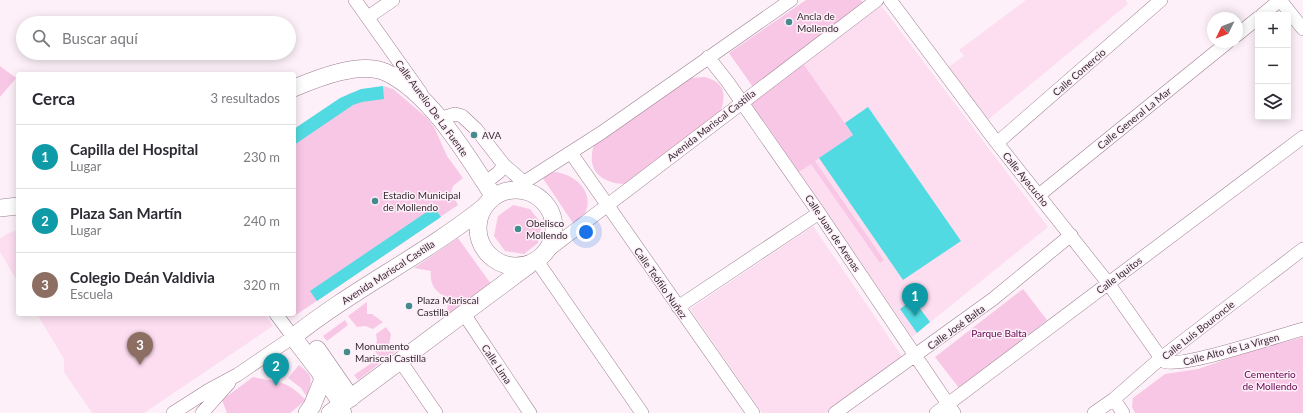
<!DOCTYPE html>
<html lang="es">
<meta charset="utf-8">
<style>
body{margin:0;font-family:Lato,sans-serif;background:#f7f7f7;color:#2b2b33}
.controls{position:absolute;right:12px;top:12px;display:grid;overflow:hidden;border-radius:4px;box-shadow:0 2px 10px #0003}
.controls button{width:36px;height:36px;display:grid;place-items:center;padding:0;border:0;border-bottom:1px solid #e1e1e2;background:#fff;color:#2b2b33;font:20px sans-serif}
.compass{position:absolute;left:1207px;top:12px;width:36px;height:36px;border-radius:50%;background:#fff;box-shadow:0 2px 10px #0003;rotate:227deg}
.you{position:absolute;left:586px;top:232px;width:14px;height:14px;margin:-10px;border:3px solid #fff;border-radius:50%;background:#1a73e8;box-shadow:0 0 0 6px #1a73e833}
.badge{display:grid;place-items:center;width:26px;height:26px;border-radius:50%;background:#438b8f;color:#fff;font-size:13px;font-weight:700}
.pin{position:absolute;translate:-50% -33px;filter:drop-shadow(0 1px 2px #0008)}
.pin::after{content:'';position:absolute;top:21px;width:14px;height:12px;background:inherit;clip-path:polygon(0 0,100% 0,50% 100%)}
.list{margin:0;padding:0;list-style:none}
h2{display:flex;justify-content:space-between;align-items:center;height:52px;margin:0;padding:0 16px;font-size:17px}
h2 small{font-size:13px;font-weight:400;color:#7c7c81}
.list li{display:grid;grid-template-columns:26px 1fr auto;gap:12px;align-items:center;box-sizing:border-box;height:64px;padding:0 16px;border-top:1px solid #e1e1e2}
.list b{display:block;font-size:15px;white-space:nowrap}
.list p{margin:0;font-size:13px;white-space:nowrap;color:#7c7c81}
.list em{font-size:13px;font-style:normal;color:#7c7c81}
.icon{flex:none;width:22px;height:22px;fill:none;stroke:currentColor;stroke-width:2;stroke-linecap:round;stroke-linejoin:round}
.map{position:relative;flex:none;width:1303px;height:413px;overflow:hidden}
.search{position:absolute;background:#fff;box-shadow:0 2px 10px #0003;left:16px;top:16px;width:280px;height:44px;display:flex;align-items:center;gap:10px;box-sizing:border-box;padding:0 14px;border-radius:22px;color:#7c7c81;font-size:15px}
.panel{position:absolute;background:#fff;box-shadow:0 2px 10px #0003;left:16px;top:72px;width:280px;height:244px;border-radius:4px}
.map>svg:first-child{display:block}
.built{fill:#fddef1}
.green{fill:#f9c7e6}
.building{fill:#51dae1}
.lines{fill:none;stroke-linecap:round;stroke-linejoin:round}
.minor-casing{stroke:#9c7f91;stroke-width:14}
.major-casing{stroke:#9c7f91;stroke-width:18}
.minor{stroke:#fff;stroke-width:13}
.major{stroke:#fff;stroke-width:17}
.poi-dot{fill:#438b8f;stroke:#fdf0f8;stroke-width:1.5}
.labels{text-anchor:middle;stroke-width:3;stroke-linejoin:round;paint-order:stroke}
.poi-label{font-size:10px;fill:#362a31;stroke:#fdf0f8;text-anchor:start}
.street-label{font-size:10px;fill:#362a31;stroke:#fdf0f8}
.park-label{font-size:10px;fill:#66034f;stroke:#fdf0f8}
</style>
<div class="map">
<svg width="1303" height="413" viewBox="0 0 1303 413">
<rect width="100%" height="100%" fill="#fdf0f8"/>
<path class="built" d="M1026,0H1126L1128,4L985,122L944,70L964,56L959,50Z
M880,4L1048,227L912,337L749,100Z
M813,226L903,358L826,413H762L690,309Z
M18,230V282L0,252V239L6,234Z
M37,314H265L273,326L144,413H92L64,372V359Z"/>
<path class="green" d="M806,0H861L865,5L755,90L729,53Z
M802,62L853,135L815,161L884,260L880,263L811,164L799,172L749,100Z
M0,66L16,78L0,97Z
M705,77C729,84 725,98 719,117L629,184C598,184 584,168 596,139L690,78Z
M383,86L393,89L426,117L434,127L447,156L463,178L453,186L451,192L458,205L293,317L288,316L287,314H294V129L350,93Z
M556,172C585,177 600,204 575,226L542,177L548,173Z
M513,205L530,209L542,224L538,243L524,254L505,251L494,236L498,216Z
M458,238L491,284L447,316L448,297C436,294 429,284 431,271L414,268Z
M1023,289L1047,320L959,388L935,357Z
M367,302V314H372L383,322L373,329L365,326L357,327L348,316Z
M345,320L348,325L327,341L323,336Z
M386,327L391,334L389,345L400,348L383,361L373,349L377,341L376,334Z
M1303,337V413H1135L1132,407L1133,398L1165,374L1198,369L1241,354Z
M376,360L379,364L358,380L354,375Z
M299,365C314,377 312,378 307,397L301,388L288,378Z
M253,377C280,383 285,379 306,400L290,413H227L222,400Z"/>
<path class="building" d="M383,86L384,99L362,102L353,105L294,145V129L340,98L361,89Z
M868,107L961,241L903,280L819,158L853,135L845,123Z
M434,207L441,217L317,301L310,291Z
M913,299L930,322L917,333L900,309Z"/>
<g class="lines">
<defs>
<path id="minor" d="M355,0L421,93
M890,0L997,143L1108,283L1163,361C1179,370 1280,335 1303,329
M1280,0L1303,29
M1262,15L1280,0
M368,17L393,0
M1237,35L1258,18
M708,57L727,81L819,213L954,413
M439,119L455,114L462,116L476,129L504,165L525,183
M997,143L1161,0
M571,153L753,413
M485,183L499,172L504,165
M512,190L601,133L791,0
M1039,195L1228,42
M546,252L877,0
M537,261L642,413
M678,307L819,213
M464,314L530,413
M401,362L436,413
M323,379L345,413
M1114,399L1123,413
M173,413L209,390L237,375L293,337L276,314
M202,413L229,383
M835,413L993,299L1071,235
M936,413L1303,137
M1094,413L1114,399L1161,358L1303,249"/>
<path id="major" d="M294,88C318,78 360,61 385,72C430,92 468,157 494,197
M478 228a38 38 0 1 1 76 0a38 38 0 1 1-76 0Z
M0,208L18,206
M317,349L351,398
M307,413L312,406L323,379L319,371L293,337C353,289 424,255 484,207
M330,413L529,265"/>
</defs>
<use href="#minor" class="minor-casing"/>
<use href="#major" class="major-casing"/>
<use href="#minor" class="minor"/>
<use href="#major" class="major"/>
</g>
<g class="poi-dot">
<circle cx="789" cy="22" r="4"/>
<circle cx="474" cy="135" r="4"/>
<circle cx="375" cy="201" r="4"/>
<circle cx="518" cy="229" r="4"/>
<circle cx="409" cy="306" r="4"/>
<circle cx="347" cy="352" r="4"/>
</g>
<g class="labels">
<g class="poi-label">
<text x="797" y="20">Ancla de<tspan x="797" dy="12">Mollendo</tspan></text>
<text x="482" y="139">AVA</text>
<text x="383" y="199">Estadio Municipal<tspan x="383" dy="12">de Mollendo</tspan></text>
<text x="526" y="227">Obelisco<tspan x="526" dy="12">Mollendo</tspan></text>
<text x="417" y="304">Plaza Mariscal<tspan x="417" dy="12">Castilla</tspan></text>
<text x="355" y="350">Monumento<tspan x="355" dy="12">Mariscal Castilla</tspan></text>
</g>
<g class="street-label">
<text transform="translate(1079 72) rotate(-41)" y="4">Calle Comercio</text>
<text transform="translate(432 108) rotate(54)" y="4">Calle Aurelio De La Fuente</text>
<text transform="translate(1134 118) rotate(-39)" y="4">Calle General La Mar</text>
<text transform="translate(711 125) rotate(-38)" y="4">Avenida Mariscal Castilla</text>
<text transform="translate(1026 179) rotate(51)" y="4">Calle Ayacucho</text>
<text transform="translate(833 233) rotate(56)" y="4">Calle Juan de Arenas</text>
<text transform="translate(388 272) rotate(-33)" y="4">Avenida Mariscal Castilla</text>
<text transform="translate(1119 275) rotate(-37)" y="4">Calle Iquitos</text>
<text transform="translate(661 283) rotate(55)" y="4">Calle Teófilo Nuñez</text>
<text transform="translate(956 327) rotate(-36)" y="4">Calle José Balta</text>
<text transform="translate(1198 330) rotate(-38)" y="4">Calle Luis Bouroncle</text>
<text transform="translate(1231 349) rotate(-15)" y="4">Calle Alto de La Virgen</text>
<text transform="translate(497 364) rotate(56)" y="4">Calle Lima</text>
</g>
<g class="park-label">
<text x="999" y="337">Parque Balta</text>
<text x="1270" y="378">Cementerio<tspan x="1270" dy="12">de Mollendo</tspan></text>
</g>
</g>
</svg>
<div class="controls">
<button>+</button>
<button>−</button>
<button><svg class="icon" aria-label="layers" viewBox="0 0 24 24"><path d="M12 4l9 5-9 5-9-5zM3 14l9 5 9-5"/></svg></button>
</div>
<svg class="compass" viewBox="-18 -18 36 36"><path d="M0-13l5 13h-10z" fill="#e53935"/><path d="M0 13l5-13h-10z" fill="#7c7c81"/></svg>
<div class="you"></div>
<div class="pin badge" style="left:915px;top:316px;background:#0f9aa8">1</div>
<div class="pin badge" style="left:276px;top:386px;background:#0f9aa8">2</div>
<div class="pin badge" style="left:140px;top:365px;background:#8d6e63">3</div>
<div class="search"><svg class="icon" aria-label="search" viewBox="0 0 24 24"><circle cx="10" cy="10" r="6"/><path d="M15 15l6 6"/></svg>Buscar aquí</div>
<section class="panel">
<h2>Cerca<small>3 resultados</small></h2>
<ul class="list">
<li><span class="badge" style="background:#0f9aa8">1</span><div><b>Capilla del Hospital</b><p>Lugar</p></div><em>230 m</em></li>
<li><span class="badge" style="background:#0f9aa8">2</span><div><b>Plaza San Martín</b><p>Lugar</p></div><em>240 m</em></li>
<li><span class="badge" style="background:#8d6e63">3</span><div><b>Colegio Deán Valdivia</b><p>Escuela</p></div><em>320 m</em></li>
</ul>
</section>
</div>
